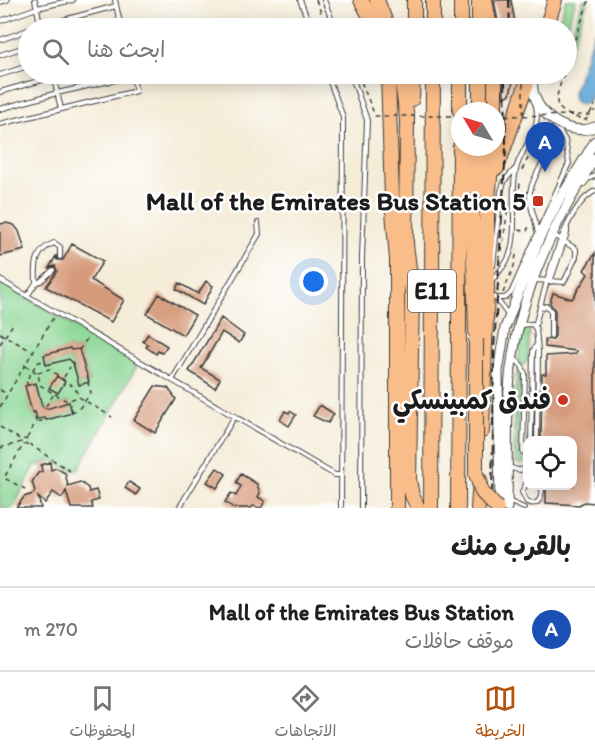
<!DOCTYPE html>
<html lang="ar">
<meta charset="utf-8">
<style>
body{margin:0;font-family:Itim,"Playpen Sans Arabic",sans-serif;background:#f6f6f6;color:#202124;direction:rtl}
.controls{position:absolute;right:18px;bottom:18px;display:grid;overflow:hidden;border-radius:12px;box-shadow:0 3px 15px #0003}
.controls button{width:54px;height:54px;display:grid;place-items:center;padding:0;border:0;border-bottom:2px solid #e0e0e0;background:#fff;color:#202124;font:30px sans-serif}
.compass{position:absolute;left:451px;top:102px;width:54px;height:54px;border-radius:50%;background:#fff;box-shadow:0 3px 15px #0003;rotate:308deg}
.you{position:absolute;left:314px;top:282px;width:21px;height:21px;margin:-15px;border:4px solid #fff;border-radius:50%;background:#1a73e8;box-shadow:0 0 0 9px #1a73e833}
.badge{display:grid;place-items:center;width:39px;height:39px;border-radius:50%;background:#b45309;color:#fff;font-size:20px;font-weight:700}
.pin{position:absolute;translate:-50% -50px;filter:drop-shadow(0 2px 3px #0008)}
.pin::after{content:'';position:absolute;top:32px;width:21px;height:18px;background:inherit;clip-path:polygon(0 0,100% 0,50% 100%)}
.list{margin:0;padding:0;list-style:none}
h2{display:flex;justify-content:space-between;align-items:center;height:78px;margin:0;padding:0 24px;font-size:26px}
h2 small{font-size:20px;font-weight:400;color:#757577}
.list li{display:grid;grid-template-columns:39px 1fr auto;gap:18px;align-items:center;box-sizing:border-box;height:84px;padding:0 24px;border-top:2px solid #e0e0e0}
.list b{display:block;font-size:22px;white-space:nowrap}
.list p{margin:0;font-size:20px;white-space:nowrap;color:#757577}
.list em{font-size:20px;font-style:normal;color:#757577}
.icon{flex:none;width:33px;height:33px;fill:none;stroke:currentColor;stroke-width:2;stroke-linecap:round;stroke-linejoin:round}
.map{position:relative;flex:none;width:595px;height:508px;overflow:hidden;direction:ltr}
.search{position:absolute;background:#fff;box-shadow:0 3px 15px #0003;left:18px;right:18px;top:18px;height:66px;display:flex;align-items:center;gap:15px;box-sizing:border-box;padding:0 21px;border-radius:33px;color:#757577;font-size:22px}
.sheet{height:162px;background:#fff}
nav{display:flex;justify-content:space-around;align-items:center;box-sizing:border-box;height:84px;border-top:2px solid #e0e0e0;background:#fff;font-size:16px;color:#757577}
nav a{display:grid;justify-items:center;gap:3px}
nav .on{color:#b45309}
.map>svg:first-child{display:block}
.green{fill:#89d593;stroke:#527858;stroke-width:1.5;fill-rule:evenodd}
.water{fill:#62a7d8;stroke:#3f627a;stroke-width:1.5}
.building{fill:#d69b7b}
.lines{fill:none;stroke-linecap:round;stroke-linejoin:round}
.service-casing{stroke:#3d3b38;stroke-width:6}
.tertiary-casing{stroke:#3d3b38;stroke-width:11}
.motorway-casing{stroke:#3d3b38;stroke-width:16}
.path{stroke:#3d3b38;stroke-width:1.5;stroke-dasharray:4.5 4.5;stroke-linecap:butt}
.service{stroke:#fff;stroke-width:4}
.tertiary{stroke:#fff;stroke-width:9}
.motorway{stroke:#f8bd89;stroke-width:14}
.rail{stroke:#1c1c1c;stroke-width:2;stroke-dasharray:9 4.5;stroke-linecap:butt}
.motorway-bridge-casing{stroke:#3d3b38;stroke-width:16;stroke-linecap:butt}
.path-bridge{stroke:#3d3b38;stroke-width:1.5;stroke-dasharray:4.5 4.5;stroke-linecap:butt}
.motorway-bridge{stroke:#f8bd89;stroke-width:14}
.poi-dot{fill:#c8321e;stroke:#fff;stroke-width:2}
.labels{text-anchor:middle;stroke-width:5;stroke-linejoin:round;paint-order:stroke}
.shield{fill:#fff;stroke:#606060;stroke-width:1.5}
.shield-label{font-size:24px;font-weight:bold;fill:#1c1c1c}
.poi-label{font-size:26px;font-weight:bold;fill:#1c1c1c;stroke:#fff;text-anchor:end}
</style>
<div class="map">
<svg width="595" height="508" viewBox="0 0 595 508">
<rect width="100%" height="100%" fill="#fff"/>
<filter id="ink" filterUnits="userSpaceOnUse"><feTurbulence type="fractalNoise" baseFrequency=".0167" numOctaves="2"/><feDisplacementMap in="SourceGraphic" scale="12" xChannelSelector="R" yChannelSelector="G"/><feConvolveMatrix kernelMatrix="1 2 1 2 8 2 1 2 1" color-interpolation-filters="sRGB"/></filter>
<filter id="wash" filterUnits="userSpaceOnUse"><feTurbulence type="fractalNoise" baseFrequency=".008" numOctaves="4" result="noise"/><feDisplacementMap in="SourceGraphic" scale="24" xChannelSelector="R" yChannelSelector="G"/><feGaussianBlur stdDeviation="1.35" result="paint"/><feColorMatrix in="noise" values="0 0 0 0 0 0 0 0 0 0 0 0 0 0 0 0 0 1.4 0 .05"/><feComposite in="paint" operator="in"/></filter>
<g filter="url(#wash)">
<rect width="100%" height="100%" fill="#f5ecd8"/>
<path class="green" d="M566,0H576L566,28H557Z
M583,0H588L567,59V46Z
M0,281L138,364L78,470L70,471L51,460L35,466L13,508H0ZM70,348L71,350L79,349L89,382L79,385L73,363L69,359L47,365L44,356ZM36,383L42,406L46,409L69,402L71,413L46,420L45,417L37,419L35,412H32L26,387Z
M524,326H528L530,328L528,360L522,366L518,361Z
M517,370L521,378L518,415L519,452L525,461L521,465L515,461C513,430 514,400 517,370Z"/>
<path class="water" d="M595,30V90L587,103L580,105L574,100L573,93Z"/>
<g id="blocks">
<path class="building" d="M494,0H511L516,28H499Z
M504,74H515L510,94L504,98Z
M6,223L14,225L19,231L25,250L0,256V224Z
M72,244L103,261L91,280L124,300L111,322L46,287L57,271L55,266L49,268L56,256L57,260H63Z
M595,253V503L584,502L579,505L546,503V488L534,486H573V441H541L542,374H546V356L576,354V351L545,347V339L552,340L555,336V311L550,303L553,293L572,299L588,274L584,270Z
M206,281L213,286L203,305L176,289L179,283L198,294Z
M159,294L195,315L183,335L147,314Z
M221,318L244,335L239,343L222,332L201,368L220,379L215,388L189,371Z
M148,334L167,346L162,353L158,351L156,354L146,347L148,345L143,341Z
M70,348L71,350L79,349L89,382L79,385L73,363L69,359L46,365L44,355Z
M57,376L65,382L58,393L49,388Z
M36,383L42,406L46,409L69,402L72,413L46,420L45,418L37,419L35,412H32L25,386Z
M155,386L168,388L176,399L155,433L134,420Z
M320,405L334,414L328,423L313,416Z
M285,411L289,413L290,411L296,415L289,426L280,420Z
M50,462L51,470L56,468L65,473L68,486L80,482L88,488L89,492L96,490L99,500L91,502L93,508H71L66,491L62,498L53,492L45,503L38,497L41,508H16L24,497L33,494L35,491L32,482L38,473L42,472L41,465Z
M217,468L226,474L217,488L207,482Z
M241,474L257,484L260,493L258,497L265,501L261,508L253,506L251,508H234L225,502L231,493L236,496L241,486L236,483Z
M129,482L140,489L136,495L125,488Z"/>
</g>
</g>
<g filter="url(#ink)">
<use href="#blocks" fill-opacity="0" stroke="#3d3b38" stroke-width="1.5"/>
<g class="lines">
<defs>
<path id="service" d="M35,0L41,28
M115,0L121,28
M300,0L311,28
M324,0L335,28
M0,2L7,0
M0,21L37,8L73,0
M33,28L116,6
M94,28L120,22
M0,40L28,30
M0,55L28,46
M327,74L343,117V130L341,508
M351,74L367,120L362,257L361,508
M0,75L28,66
M53,75L61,109
M0,92L63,74
M0,109L57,93L132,76
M0,124L136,91L132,74
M584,184L588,179L595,176
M537,230C536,218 528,205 530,192C534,170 554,153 554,129
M493,266L501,191L505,180L516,168
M0,280L335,475H341
M492,280C499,272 507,264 510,254C519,226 509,194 517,166C524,143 541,134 536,106
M535,280L564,282L576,257V249L552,234
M550,282L567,233V228
M36,283C35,265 35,250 54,243L60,247V257
M27,296L36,283L41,281L53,270
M495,297L508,315
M495,298H505L511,293L569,163L565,140L560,132L547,128L535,131
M540,308L547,306L551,311V336
M519,325L532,324L536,329L538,351L537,440
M535,326C544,292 563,206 595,191
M513,357L522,366L525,374L523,452L528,454
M172,380L259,234L258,223
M531,440L533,351L537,344
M508,467L518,470L528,469
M528,480L522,492L527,502C538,507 541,499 542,490
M508,501L524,508
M179,508L235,416"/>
<path id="tertiary" d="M533,79C528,110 567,139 595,127
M500,508L498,372L505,328L539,239L558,202L595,141
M507,508C508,468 506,428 509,388C515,304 550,229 595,158"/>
<path id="motorway" d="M361,0L376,28
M377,0L388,28
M485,0L490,28
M479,1V28
M414,28V0
M433,28V0
M461,28V0
M546,28L555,0
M388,74L392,199L397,260V508
M401,74L407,119L406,244L412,292L409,480L412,495L418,508
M480,74V111
M412,99L413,74
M460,111V74
M495,111V74
M481,147V189
M467,149L472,189L476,333
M497,168L530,74
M482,431L487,289V209L493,147
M431,508L433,74
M458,508L460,147
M478,508L480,480"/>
</defs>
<use href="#service" class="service-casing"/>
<use href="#tertiary" class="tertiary-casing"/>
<use href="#motorway" class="motorway-casing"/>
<path class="path" d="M316,0L327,28
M339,26L348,23
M566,65L589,0
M564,74C553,104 551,111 586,120L595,105
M522,170L540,135
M519,197L520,181
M519,230L527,232L528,228H531
M502,251L509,199
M503,293L514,266L517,250
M0,333L33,352
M0,344L13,324
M79,350L89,336
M25,366L38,373L40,385L54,394L46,406
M38,373L49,369L75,388L79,397L112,417
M64,377L70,367
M28,386L26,381L37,363L45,360
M0,390L7,394
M55,394L67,401L78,397
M0,407L53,318
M71,412L78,410L91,393L88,383
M38,422L45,420
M0,427L21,440L26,439L29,444L70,471
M27,438L36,422L34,412
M28,444L23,445L4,478L29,491
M0,448L22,442"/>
<use href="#service" class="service"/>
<use href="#tertiary" class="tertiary"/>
<use href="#motorway" class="motorway"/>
<path class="rail" d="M509,0L510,28
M492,508L494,349L506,148L505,74"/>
<defs>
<path id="motorway-bridge" d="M476,339V474L482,492L497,508"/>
</defs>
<use href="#motorway-bridge" class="motorway-bridge-casing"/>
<path class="path-bridge" d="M358,74L375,116H460
M523,74V115
M496,116L591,115L595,110"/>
<use href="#motorway-bridge" class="motorway-bridge"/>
</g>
</g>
<g class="poi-dot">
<rect x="532" y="195" width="12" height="12" rx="3"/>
<circle cx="563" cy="400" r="6"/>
</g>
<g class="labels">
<rect class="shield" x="408" y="270" width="48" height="42" rx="4.5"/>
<g class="shield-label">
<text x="432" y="299">E11</text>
</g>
<g class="poi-label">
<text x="526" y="210">Mall of the Emirates Bus Station 5</text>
<text x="551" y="409">فندق كمبينسكي</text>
</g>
</g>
</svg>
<div class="controls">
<button><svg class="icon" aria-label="locate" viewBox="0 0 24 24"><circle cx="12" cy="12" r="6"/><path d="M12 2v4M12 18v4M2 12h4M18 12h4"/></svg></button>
</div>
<svg class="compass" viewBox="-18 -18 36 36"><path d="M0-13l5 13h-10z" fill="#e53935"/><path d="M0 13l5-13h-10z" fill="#757577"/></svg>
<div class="you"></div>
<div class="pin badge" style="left:545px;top:172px;background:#1a4fb4">A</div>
<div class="search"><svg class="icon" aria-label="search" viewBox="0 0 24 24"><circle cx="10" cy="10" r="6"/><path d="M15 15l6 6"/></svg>ابحث هنا</div>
</div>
<section class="sheet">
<h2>بالقرب منك<small></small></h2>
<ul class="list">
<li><span class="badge" style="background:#1a4fb4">A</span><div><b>Mall of the Emirates Bus Station</b><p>موقف حافلات</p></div><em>270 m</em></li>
</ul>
</section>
<nav>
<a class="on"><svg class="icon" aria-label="map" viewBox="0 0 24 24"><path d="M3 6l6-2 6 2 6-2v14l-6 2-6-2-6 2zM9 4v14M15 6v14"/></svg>الخريطة</a>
<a><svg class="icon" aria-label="directions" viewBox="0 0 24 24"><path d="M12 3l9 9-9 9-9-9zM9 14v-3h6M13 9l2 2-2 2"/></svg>الاتجاهات</a>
<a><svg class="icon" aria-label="saved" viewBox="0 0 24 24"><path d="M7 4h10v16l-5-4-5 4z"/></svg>المحفوظات</a>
</nav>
